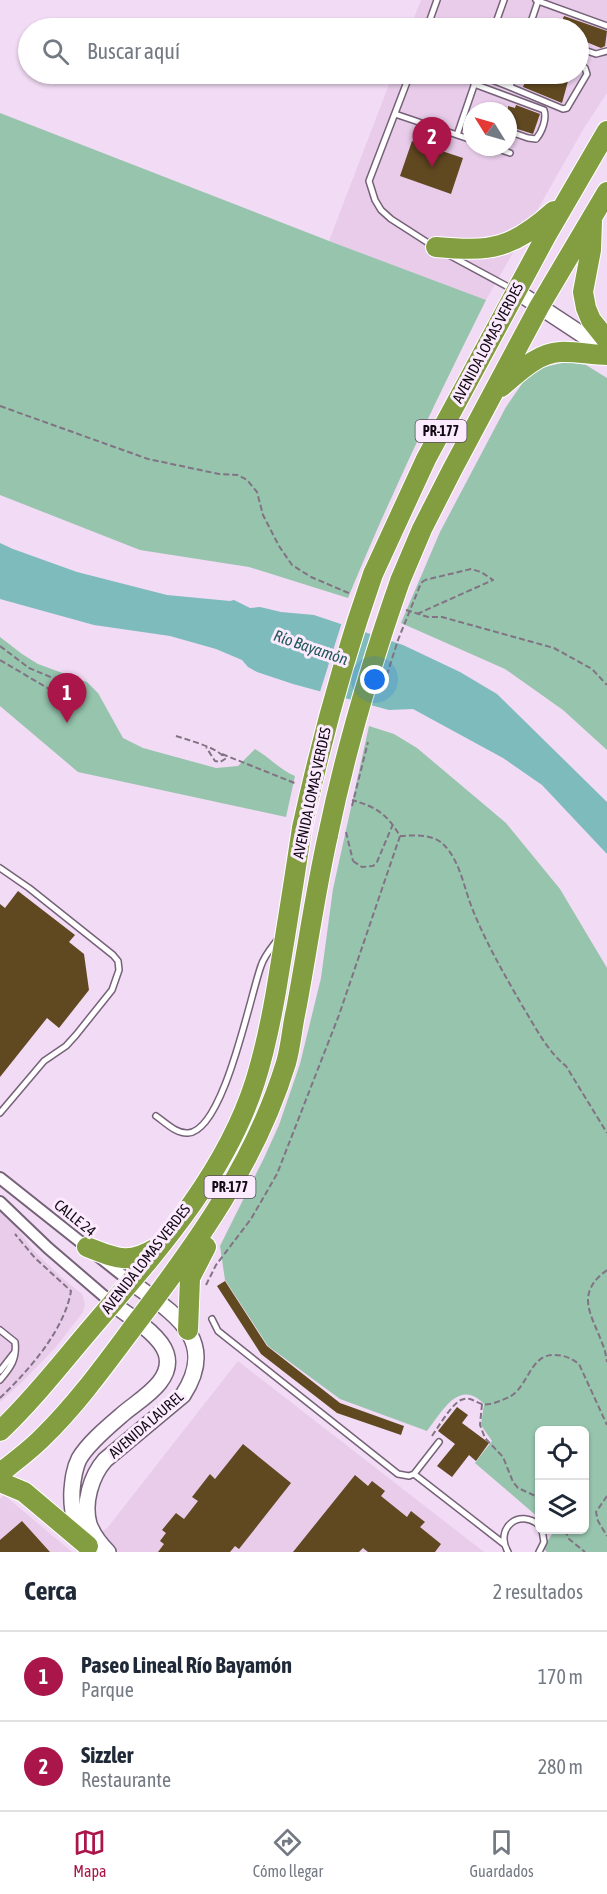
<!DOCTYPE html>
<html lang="es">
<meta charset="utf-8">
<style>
body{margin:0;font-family:"Asap Condensed",sans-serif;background:#f2f2f3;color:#1f2937}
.controls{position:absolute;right:18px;bottom:18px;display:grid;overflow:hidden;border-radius:9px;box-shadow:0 2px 4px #0004}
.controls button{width:54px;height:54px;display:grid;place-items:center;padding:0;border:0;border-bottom:2px solid #e0e1e3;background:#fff;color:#1f2937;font:30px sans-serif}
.compass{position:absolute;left:463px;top:102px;width:54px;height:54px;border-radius:50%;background:#fff;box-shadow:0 2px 4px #0004;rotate:307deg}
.you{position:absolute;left:375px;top:680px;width:21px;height:21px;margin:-15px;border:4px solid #fff;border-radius:50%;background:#1a73e8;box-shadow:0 0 0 9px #1a73e833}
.badge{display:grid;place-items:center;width:39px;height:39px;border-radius:50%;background:#aa164a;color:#fff;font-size:20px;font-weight:700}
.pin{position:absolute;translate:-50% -50px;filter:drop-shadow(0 2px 3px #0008)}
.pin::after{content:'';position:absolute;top:32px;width:21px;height:18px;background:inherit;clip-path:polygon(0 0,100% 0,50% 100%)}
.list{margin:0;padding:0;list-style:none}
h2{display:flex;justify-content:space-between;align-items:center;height:78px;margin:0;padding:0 24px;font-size:26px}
h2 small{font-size:20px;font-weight:400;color:#747a83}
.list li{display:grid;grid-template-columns:39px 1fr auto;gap:18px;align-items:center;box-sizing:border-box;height:90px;padding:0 24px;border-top:2px solid #e0e1e3}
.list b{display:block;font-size:22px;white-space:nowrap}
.list p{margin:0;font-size:20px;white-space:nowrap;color:#747a83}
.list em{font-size:20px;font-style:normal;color:#747a83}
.icon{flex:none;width:33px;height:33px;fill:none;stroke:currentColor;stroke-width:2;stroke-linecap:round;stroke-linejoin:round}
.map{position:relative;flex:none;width:607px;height:1552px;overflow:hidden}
.search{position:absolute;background:#fff;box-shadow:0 2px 4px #0004;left:18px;right:18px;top:18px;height:66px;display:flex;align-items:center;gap:15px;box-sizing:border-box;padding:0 21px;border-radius:33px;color:#747a83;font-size:22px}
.sheet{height:258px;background:#fff}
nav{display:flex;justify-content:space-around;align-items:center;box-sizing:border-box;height:84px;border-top:2px solid #e0e1e3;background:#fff;font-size:16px;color:#747a83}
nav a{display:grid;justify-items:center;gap:3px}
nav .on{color:#aa164a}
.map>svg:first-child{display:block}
.built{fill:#e8ccea;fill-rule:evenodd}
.green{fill:#96c4ad}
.water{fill:#7dbbbc}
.pier{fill:#f2dbf4}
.building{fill:#604821}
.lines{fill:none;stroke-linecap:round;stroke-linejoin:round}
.lane-casing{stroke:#766278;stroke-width:8}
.street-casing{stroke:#766278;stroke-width:14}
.secondary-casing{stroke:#766278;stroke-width:18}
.highway-casing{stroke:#fff;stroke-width:22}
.path{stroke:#827384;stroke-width:2;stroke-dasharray:6 3;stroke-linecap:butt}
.lane{stroke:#fff;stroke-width:5}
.street{stroke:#fff;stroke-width:10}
.secondary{stroke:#fff;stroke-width:15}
.highway{stroke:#839e41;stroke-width:20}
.highway-bridge-casing{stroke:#fff;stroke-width:22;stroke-linecap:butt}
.path-bridge{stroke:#827384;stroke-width:2;stroke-dasharray:6 3;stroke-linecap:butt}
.highway-bridge{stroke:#839e41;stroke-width:20}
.labels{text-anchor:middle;stroke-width:6;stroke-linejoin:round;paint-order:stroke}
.shield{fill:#fceafe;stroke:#584d59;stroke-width:1.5}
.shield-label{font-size:14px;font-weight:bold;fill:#110a12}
.street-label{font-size:15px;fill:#110a12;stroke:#fceafe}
.water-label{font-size:16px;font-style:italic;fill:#215758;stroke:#fceafe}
</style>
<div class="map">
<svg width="607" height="1552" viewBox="0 0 607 1552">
<rect width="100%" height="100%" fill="#f2dbf4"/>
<path class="built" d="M421,0H607V93L584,128L486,300L329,241L393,74H578V28H410ZM472,111H508V147H472Z
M0,1211L15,1225L33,1250L61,1277L82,1294L85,1304L83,1312L56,1347L22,1382L0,1402Z
M238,1361L484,1552H80L108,1527Z
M4,1495L72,1552H0V1499Z"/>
<path class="green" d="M0,113L329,241L486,300C437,398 390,496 348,598L249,567L140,550L0,495Z
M567,362L586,365L607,378V750L563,710L505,669L401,623L440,532L506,407L526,378L544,367Z
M0,637L22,654L38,664L87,682L98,693L123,738L143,748L216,768L238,766L255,749C269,757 280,770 295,776L286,817L78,772L0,706Z
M369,726L394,734L417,748L506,823L560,889L607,968V1552H547L543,1548L554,1531L553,1530H584V1430H540L539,1518L475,1463L492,1441L481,1425L484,1404C459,1378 442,1412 427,1431L340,1399L268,1346L225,1280L220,1246L264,1158L279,1125L300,1064L321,978L333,889Z"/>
<path class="water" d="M0,543L13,549L77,572L167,595L230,601L234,600L250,608L260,607L281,612L314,615L403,645L460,672L497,694L607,802V854L542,785L503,758L413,709L389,710L293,684L257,672L248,667L242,660L216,649L170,636L94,625L0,599Z"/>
<path class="pier" d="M342,622L366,629L343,701L319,695Z"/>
<path class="building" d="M564,16L607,31L605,46L601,48L579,39V28H559Z
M528,74H570L562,103L523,87Z
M516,105L540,114L533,134L508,126V106L515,108Z
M412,141L463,158L451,194L400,176Z
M18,891L75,935L69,942L84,954L89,990L59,1028L47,1018L0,1077V904L5,908Z
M225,1281L267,1346L340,1403L404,1426L401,1435L337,1413L261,1354L217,1286Z
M457,1407L468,1415L462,1423L489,1443L476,1461L469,1455L452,1477L437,1466L455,1444L438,1431Z
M243,1444L291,1483L239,1549L235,1546L230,1552H158L164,1544L160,1541L166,1533L162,1530L176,1513L184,1519L198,1501L192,1497L210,1474L215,1479Z
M355,1475L368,1486L372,1481L385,1491L381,1496L407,1517L411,1511L425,1522L420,1527L441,1544L435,1552H368L363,1548L359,1552H293Z
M22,1521L50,1552H0V1540Z"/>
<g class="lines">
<defs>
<path id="lane" d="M538,1L607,26
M427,28L437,0
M494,28L504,0
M529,28L538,1L536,0
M578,48L596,54L607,51
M410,74L369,181L375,200L381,210L391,219L433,246
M477,74L510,87L514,74
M474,84L544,110C547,119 542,132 536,139L528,138L508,131
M510,87L563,109L567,108L587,74L585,68L578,64
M395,114L472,140
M457,135L478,74
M492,147L510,153
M449,255L512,289
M0,868L29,888L113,955L118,961L119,970L112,990L76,1035L66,1046L44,1061L0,1113
M156,1116C165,1122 176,1134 188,1133C224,1131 250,996 261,966C264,956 272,947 278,939
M212,1319L218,1331L398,1474L409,1476L414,1474L504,1544
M0,1330L15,1342C17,1359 11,1367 0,1380
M0,1371L14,1353
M414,1474L439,1442
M508,1552C494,1529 519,1507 540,1526
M539,1552L544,1542L542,1530"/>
<path id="street" d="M0,1178L131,1282
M0,1202L48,1248L112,1303"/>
<path id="secondary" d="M516,291L607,351
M83,1539C74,1524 71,1507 72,1490C73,1479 74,1469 79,1459C88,1443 110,1425 124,1413C142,1398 175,1380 166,1353C159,1333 128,1316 112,1303
M108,1552C100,1544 93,1535 89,1524C83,1503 91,1476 105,1460L183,1395C220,1338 171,1312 131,1282"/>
<path id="highway" d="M592,221L591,250L583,292L586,308L591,320L607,340
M436,247C491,252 512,249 554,211
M501,387C518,373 537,353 560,352C576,351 591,355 607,355
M373,574L426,459L546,236L607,131
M400,581L422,529L452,470L539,307L607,192
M87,1247C116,1258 128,1265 156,1248
M188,1330L190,1278L206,1247
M0,1431C34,1399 63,1361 93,1326C156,1252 225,1176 255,1082C267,1044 274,1006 280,967C288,920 295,874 302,828
M0,1473C14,1462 29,1451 42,1438C78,1403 107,1362 137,1322C198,1242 256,1161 286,1063C291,1046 292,1027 296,1010C307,952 315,893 328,835
M0,1482L24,1492L88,1546"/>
</defs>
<use href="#lane" class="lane-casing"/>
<use href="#street" class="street-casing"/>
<use href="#secondary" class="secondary-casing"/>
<use href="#highway" class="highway-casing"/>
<path class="path" d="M0,406L148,459L219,474L238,475L247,480L257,492L263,515L279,546L292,565L311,577L351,594
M406,610L428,617H442L554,648L592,669L607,685
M417,614L493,580L481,572L471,569L425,580
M0,646L29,668L72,686
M0,660L66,699
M176,736C188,740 220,748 225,759L220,762L215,761L206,747
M222,754L297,784
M400,836C414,835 434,834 444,845C460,861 464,888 472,908C486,943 504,974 523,1007C536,1028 547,1051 566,1066L607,1133
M353,861L362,867L373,866L377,862L393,824
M607,1270C574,1294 592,1315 602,1343C605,1349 606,1356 607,1362
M206,1285L216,1265L251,1219L277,1174L339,1015L400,836C387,814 376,807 352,800
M0,1398C29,1370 64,1331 71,1291L35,1258L15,1234
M482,1404L480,1425L485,1438L503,1457L513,1482L518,1488L540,1498
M432,1436C439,1426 451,1405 461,1400C471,1396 474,1402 482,1404C489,1406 503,1400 509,1397C528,1388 530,1354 554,1355C564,1355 571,1358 579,1364L607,1425
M607,1496L596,1512L598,1521L607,1536
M565,1530L569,1539L585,1552"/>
<use href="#lane" class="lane"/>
<use href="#street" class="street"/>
<use href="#secondary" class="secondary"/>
<use href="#highway" class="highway"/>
<defs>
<path id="highway-bridge" d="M302,828C321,741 344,657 373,574
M328,835C346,748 371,664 400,581"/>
</defs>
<use href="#highway-bridge" class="highway-bridge-casing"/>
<path class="path-bridge" d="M384,684L398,640L421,583L425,580
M352,806L368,742
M346,832L353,861"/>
<use href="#highway-bridge" class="highway-bridge"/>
</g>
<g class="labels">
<g class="shield">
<rect x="415.5" y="420" width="51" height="22" rx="4.5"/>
<rect x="204.5" y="1176" width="51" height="22" rx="4.5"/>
</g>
<g class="shield-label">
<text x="441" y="436">PR-177</text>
<text x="230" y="1192">PR-177</text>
</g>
<g class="street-label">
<text transform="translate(488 343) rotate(-62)" y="5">AVENIDA LOMAS VERDES</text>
<text transform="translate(312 793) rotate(-78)" y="5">AVENIDA LOMAS VERDES</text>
<text transform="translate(75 1218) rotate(39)" y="5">CALLE 24</text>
<text transform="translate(146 1259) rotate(-52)" y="5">AVENIDA LOMAS VERDES</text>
<text transform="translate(146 1425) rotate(-41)" y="5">AVENIDA LAUREL</text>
</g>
<g class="water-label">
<text transform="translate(311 647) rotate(19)" y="6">Río Bayamón</text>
</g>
</g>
</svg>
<div class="controls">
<button><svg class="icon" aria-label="locate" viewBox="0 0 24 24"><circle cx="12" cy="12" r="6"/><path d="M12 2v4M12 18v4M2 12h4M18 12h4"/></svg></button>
<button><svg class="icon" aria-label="layers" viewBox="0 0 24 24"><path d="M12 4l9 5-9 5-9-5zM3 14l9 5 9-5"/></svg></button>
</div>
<svg class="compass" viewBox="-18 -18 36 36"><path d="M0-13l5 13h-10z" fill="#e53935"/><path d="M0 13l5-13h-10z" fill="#747a83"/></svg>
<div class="you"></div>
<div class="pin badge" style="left:67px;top:723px">1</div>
<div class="pin badge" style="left:432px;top:167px">2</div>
<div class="search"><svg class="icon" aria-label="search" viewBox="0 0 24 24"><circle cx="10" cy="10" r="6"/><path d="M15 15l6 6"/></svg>Buscar aquí</div>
</div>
<section class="sheet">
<h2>Cerca<small>2 resultados</small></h2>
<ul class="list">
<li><span class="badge">1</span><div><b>Paseo Lineal Río Bayamón</b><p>Parque</p></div><em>170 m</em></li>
<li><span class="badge">2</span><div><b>Sizzler</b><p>Restaurante</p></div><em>280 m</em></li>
</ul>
</section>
<nav>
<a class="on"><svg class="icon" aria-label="map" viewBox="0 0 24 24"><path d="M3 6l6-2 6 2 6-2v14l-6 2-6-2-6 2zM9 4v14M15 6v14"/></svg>Mapa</a>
<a><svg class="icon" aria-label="directions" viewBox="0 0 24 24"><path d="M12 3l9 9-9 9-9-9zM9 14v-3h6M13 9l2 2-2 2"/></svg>Cómo llegar</a>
<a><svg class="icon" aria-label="saved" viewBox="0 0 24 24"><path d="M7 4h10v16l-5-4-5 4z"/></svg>Guardados</a>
</nav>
